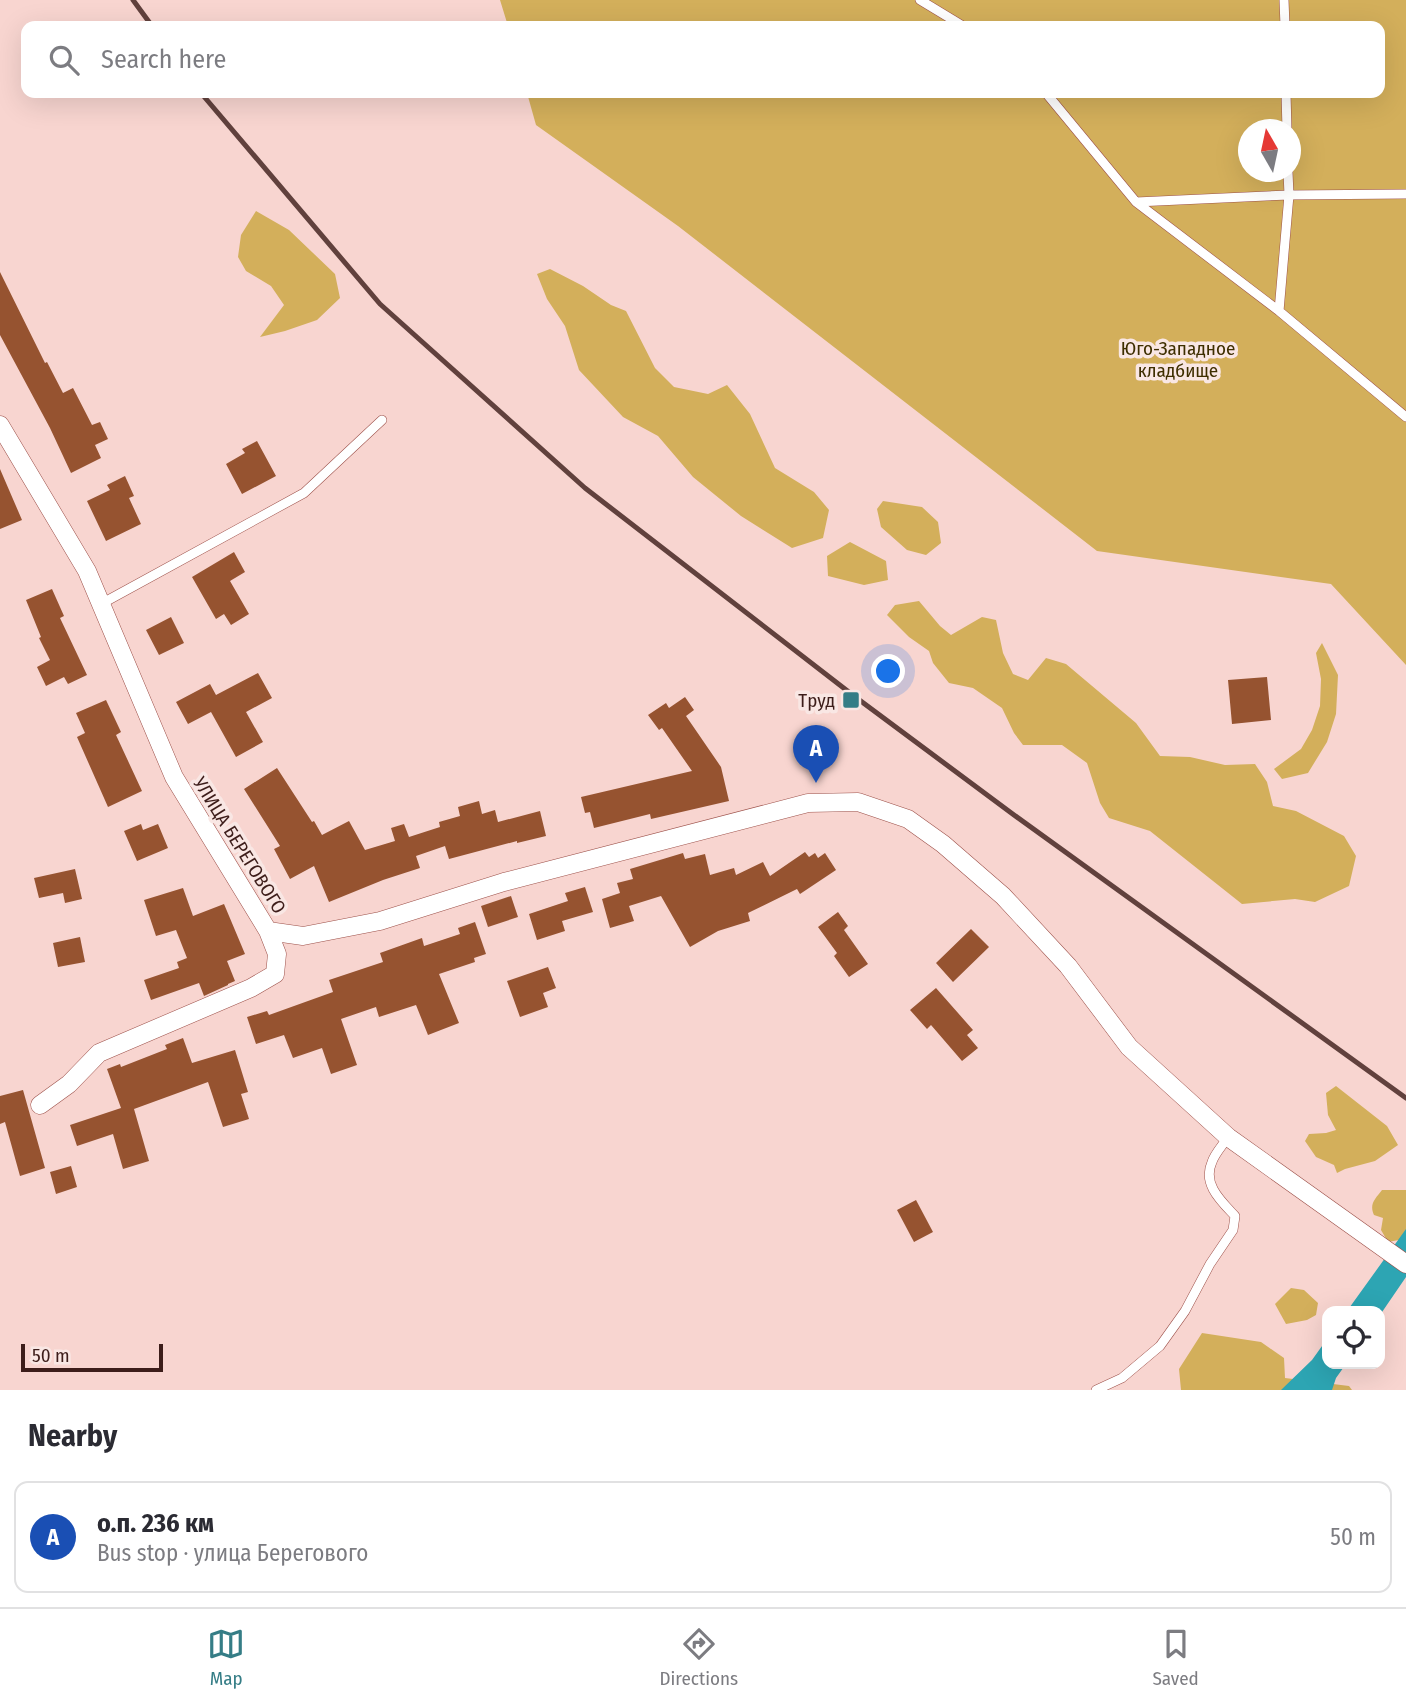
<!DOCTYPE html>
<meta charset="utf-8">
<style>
body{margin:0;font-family:"Fira Sans Condensed",sans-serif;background:#f2f2f3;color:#2b2b33}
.controls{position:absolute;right:21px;bottom:21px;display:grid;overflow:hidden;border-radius:14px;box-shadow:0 7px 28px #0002}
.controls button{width:63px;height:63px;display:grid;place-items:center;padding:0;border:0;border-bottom:2px solid #e1e1e2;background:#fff;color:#2b2b33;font:35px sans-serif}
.compass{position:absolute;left:1238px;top:119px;width:63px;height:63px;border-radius:50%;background:#fff;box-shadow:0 7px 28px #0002;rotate:351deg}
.scale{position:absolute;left:21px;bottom:18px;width:142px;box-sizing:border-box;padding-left:7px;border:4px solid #3d1d1a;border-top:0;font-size:19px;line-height:24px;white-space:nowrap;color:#3d1d1a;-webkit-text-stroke:5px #f9e7e4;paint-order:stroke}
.you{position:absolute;left:889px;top:672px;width:24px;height:24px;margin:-18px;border:5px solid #fff;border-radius:50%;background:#1a73e8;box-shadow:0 0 0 10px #1a73e833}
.badge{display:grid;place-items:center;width:46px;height:46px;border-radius:50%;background:#357d86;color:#fff;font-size:23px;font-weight:700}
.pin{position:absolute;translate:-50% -58px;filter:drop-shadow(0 2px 4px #0008)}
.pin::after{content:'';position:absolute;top:37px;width:24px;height:21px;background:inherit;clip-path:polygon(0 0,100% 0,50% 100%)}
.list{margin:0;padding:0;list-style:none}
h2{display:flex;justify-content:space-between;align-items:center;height:91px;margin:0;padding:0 28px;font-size:30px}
h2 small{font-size:23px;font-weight:400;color:#7c7c81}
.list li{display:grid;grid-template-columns:46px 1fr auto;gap:21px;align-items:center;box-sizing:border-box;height:112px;margin:0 14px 14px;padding:0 14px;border:2px solid #e1e1e2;border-radius:14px}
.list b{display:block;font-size:26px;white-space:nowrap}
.list p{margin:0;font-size:23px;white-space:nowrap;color:#7c7c81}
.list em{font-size:23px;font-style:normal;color:#7c7c81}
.icon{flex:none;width:38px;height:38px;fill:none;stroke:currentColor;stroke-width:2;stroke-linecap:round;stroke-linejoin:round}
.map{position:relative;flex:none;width:1406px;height:1390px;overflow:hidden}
.search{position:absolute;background:#fff;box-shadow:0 7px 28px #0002;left:21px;right:21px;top:21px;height:77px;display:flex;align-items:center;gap:18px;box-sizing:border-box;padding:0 24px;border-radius:14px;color:#7c7c81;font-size:26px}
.sheet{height:217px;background:#fff}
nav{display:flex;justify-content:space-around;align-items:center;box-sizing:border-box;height:98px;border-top:2px solid #e1e1e2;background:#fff;font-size:19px;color:#7c7c81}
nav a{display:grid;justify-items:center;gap:4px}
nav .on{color:#357d86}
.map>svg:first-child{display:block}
.green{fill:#d3af5b;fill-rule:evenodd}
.water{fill:#2da5b3}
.building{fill:#965330}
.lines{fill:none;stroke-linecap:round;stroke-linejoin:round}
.service-casing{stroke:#9d514a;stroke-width:10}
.minor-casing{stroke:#9d514a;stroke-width:19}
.service{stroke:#fff;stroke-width:9}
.minor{stroke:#fff;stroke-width:18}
.rail{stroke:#61413d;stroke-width:5}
.poi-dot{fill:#357d86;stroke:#f9e7e4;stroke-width:2.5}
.labels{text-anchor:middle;stroke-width:7;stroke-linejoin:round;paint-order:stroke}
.park-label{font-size:19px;fill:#3e2e00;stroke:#f9e7e4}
.poi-label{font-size:19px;fill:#3d1d1a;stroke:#f9e7e4;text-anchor:end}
.street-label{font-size:19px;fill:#3d1d1a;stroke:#f9e7e4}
</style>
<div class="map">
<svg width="1406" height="1390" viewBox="0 0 1406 1390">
<rect width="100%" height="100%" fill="#f8d5d0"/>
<path class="green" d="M500,0H1406V665L1331,584L1097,551L678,226L536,125L527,93H1380V26H508ZM1248,130H1290V172H1248Z
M256,211L289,230L335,274L340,298L317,320L285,331L260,337L284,305L271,286L246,271L238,257L241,235Z
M550,269L583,286L611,305L626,311L655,368L674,387L708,394L727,385L750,414L775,468L814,492L829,510L823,538L792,548L741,516L693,477L658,436L623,417L579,370L565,326L547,299L537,274Z
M883,501L922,507L938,522L941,543L926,555L907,550L881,527L877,509Z
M850,542L886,561L888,580L864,585L828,576L827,556Z
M919,601L940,626L951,635L982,617L996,620L1003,653L1013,674L1028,680L1046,658L1066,664L1136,723L1160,756L1190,757L1225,765L1255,764L1267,782L1273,806L1296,811L1344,836L1356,856L1349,886L1315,902L1295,899L1242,904L1150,831L1109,818L1100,803L1087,763L1062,745H1023L1014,733L1002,708L973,688L949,683L933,663L929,651L909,637L887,615L895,605Z
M1322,643L1338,675L1336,714L1327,742L1308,773L1282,779L1274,769L1301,749L1312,730L1320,706L1321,679L1316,653Z
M1336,1086L1387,1126L1398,1145L1375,1161L1345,1169L1337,1173L1334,1165L1316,1157L1305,1141L1309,1134L1326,1133L1336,1130L1328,1115L1326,1093Z
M1382,1190H1406V1237L1404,1239L1388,1242L1381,1230L1383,1218L1374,1215C1369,1204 1375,1199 1382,1190Z
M1291,1288L1304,1290L1318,1303L1316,1315L1307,1320L1286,1324L1275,1304Z
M1202,1333L1261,1342L1284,1358L1285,1378L1349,1386L1352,1390H1181L1179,1369Z"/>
<path class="water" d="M1406,1229V1277L1380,1315V1311H1347Z
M1327,1339V1364H1346L1336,1378L1332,1390H1281L1312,1360Z"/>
<path class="building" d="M0,272L45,363L47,362L63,393L73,388L92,425L100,422L108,439L95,445L101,458L71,473L50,428L0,335Z
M257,441L276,476L242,494L226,464L245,453L242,449Z
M0,469L22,520L0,529Z
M125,476L134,496L129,498L141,524L106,541L87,501L110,490L107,485Z
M234,552L245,572L230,581L249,614L231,625L224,614L216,619L192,577Z
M52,589L64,616L60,618L87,675L68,684L64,677L46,686L37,667L50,660L39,638L41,637L26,600Z
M171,617L184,643L159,655L146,630Z
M258,673L272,698L246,712L263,742L236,757L211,712L188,724L176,702L210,684L216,695Z
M1267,677L1271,720L1232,724L1228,680Z
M685,697L694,710L686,716L721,767L729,801L651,819L650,814L594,828L590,812L585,813L581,797L692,771L662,728L659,730L648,715L666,703L669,708Z
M106,700L121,732L116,735L142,791L108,807L77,737L85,733L76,713Z
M277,768L312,822L314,821L322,835L349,821L365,850L395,841L391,828L404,824L409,837L440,827L439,822L460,816L458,807L479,801L482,814L495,810L498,822L540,811L546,836L517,843V841L449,859L445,846L416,856L420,868L383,880L329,902L314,866L290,879L274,849L280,846L244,789Z
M141,824L143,830L158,824L168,848L137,861L124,831Z
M805,852L809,857L815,853L818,858L825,853L836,870L800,894L797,889L748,913L750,921L718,931L690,947L661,896L629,906L634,921L610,928L602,899L620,893L617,883L633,879L630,869L683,853L685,859L705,854L710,875L734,868L736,875L763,862L770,876Z
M75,869L82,899L65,903L63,893L39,898L34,878Z
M585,887L593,912L562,921L565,931L537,940L529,914L568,901L565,893Z
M183,888L193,916L224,904L245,954L227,961L235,981L228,984V985L204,996L199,983L151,1000L144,980L179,968L177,962L187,958L176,930L156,936L144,900Z
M511,896L518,917L488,927L481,906Z
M838,912L848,926L844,930L868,964L849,977L834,956L837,953L818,927Z
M475,922L486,954L474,958L475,962L439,974L459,1023L428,1035L416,1005L379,1017L376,1007L341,1019L357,1065L331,1074L322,1048L293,1058L284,1035L256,1044L247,1017L267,1011L269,1015L333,992L329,980L383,962L380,953L422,938L424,946L460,934L458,928Z
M971,929L989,947L953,982L936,963Z
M80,937L85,962L58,967L53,943Z
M548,967L556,988L543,993L548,1007L520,1017L507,981Z
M936,988L973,1030L967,1035L978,1048L962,1061L931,1025L927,1029L910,1010Z
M183,1038L192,1063L235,1050L248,1092L241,1094L249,1119L223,1127L208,1082L134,1109L149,1161L123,1169L113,1134L77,1146L70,1125L121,1108L107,1069L120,1064L121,1067L167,1049L165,1045Z
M23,1090L45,1168L20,1176L5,1122L0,1124V1096Z
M71,1166L77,1187L56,1194L50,1172Z
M916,1200L933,1232L914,1242L897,1210Z"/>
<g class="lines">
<defs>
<path id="service" d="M920,0L963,26
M1284,0L1285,26
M1046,93L1136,202L1279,311L1406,417
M1286,93L1287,130
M1136,202L1289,195L1406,194
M1279,311L1289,195L1288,172
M101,604L304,493L382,420
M1096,1390L1122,1378L1160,1346L1185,1311L1210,1264L1233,1230L1235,1216C1221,1201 1202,1184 1212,1162C1215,1153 1223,1145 1228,1137"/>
<path id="minor" d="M0,425L87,571L174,777L268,931L303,936L380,921L504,882L808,803L858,802L908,819L943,844L1003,896L1068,966L1129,1047L1228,1137L1406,1264
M40,1105L69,1084L99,1053L251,988L275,974L277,954L268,931"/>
</defs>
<use href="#service" class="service-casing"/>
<use href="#minor" class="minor-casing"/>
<use href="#service" class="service"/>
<use href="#minor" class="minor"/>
<path class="rail" d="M133,0L152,26
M201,93L380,304L585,488L854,696L1014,815L1406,1098"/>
</g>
<rect class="poi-dot" x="842" y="691" width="18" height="18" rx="3.5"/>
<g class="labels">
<g class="park-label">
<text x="1178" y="355">Юго-Западное<tspan x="1178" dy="22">кладбище</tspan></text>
</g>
<g class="poi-label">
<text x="835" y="707">Труд</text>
</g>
<g class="street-label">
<text transform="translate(240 845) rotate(58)" y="7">УЛИЦА БЕРЕГОВОГО</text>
</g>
</g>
</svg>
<div class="controls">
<button><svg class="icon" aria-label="locate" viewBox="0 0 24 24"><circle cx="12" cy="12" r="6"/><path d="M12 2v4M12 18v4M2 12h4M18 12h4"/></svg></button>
</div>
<svg class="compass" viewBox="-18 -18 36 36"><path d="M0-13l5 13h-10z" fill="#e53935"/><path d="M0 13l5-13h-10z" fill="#7c7c81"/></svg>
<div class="scale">50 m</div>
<div class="you"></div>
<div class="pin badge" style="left:816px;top:783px;background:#1a4fb4">A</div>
<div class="search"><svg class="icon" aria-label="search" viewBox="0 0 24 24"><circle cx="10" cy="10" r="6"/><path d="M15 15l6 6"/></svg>Search here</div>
</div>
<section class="sheet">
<h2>Nearby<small></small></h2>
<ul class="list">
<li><span class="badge" style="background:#1a4fb4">A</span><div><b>о.п. 236 км</b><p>Bus stop · улица Берегового</p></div><em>50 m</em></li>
</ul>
</section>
<nav>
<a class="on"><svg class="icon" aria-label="map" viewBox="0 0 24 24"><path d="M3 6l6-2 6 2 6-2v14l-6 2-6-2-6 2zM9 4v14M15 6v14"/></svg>Map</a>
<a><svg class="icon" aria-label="directions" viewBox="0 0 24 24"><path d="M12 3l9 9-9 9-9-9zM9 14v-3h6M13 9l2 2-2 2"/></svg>Directions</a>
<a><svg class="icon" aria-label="saved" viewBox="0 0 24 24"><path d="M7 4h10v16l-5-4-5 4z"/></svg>Saved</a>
</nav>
